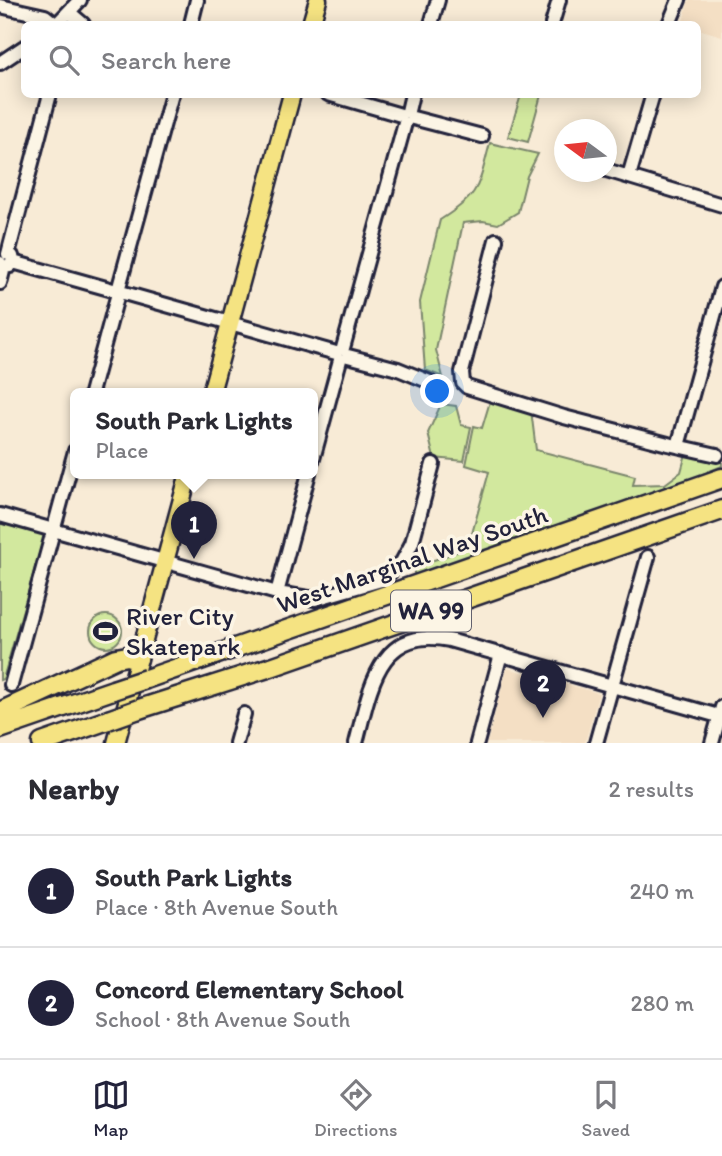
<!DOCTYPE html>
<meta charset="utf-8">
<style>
body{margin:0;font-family:Itim,sans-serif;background:#f7f7f7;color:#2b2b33}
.compass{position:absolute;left:554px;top:119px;width:63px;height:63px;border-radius:50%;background:#fff;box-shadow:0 4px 18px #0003;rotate:285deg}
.you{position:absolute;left:438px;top:392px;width:24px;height:24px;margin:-18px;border:5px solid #fff;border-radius:50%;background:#1a73e8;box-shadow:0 0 0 10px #1a73e833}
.badge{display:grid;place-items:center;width:46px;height:46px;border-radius:50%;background:#22223b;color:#fff;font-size:23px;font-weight:700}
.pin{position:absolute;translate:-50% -58px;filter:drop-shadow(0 2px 4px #0008)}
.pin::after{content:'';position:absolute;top:37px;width:24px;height:21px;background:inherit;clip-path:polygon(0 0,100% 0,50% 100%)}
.popup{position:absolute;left:70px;top:388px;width:248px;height:91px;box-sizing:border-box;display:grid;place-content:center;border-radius:10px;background:#fff;filter:drop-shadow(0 2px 5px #0005);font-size:23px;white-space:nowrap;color:#7c7c81}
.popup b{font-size:26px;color:#2b2b33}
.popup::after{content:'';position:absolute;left:50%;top:100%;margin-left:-14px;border:14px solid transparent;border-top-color:#fff}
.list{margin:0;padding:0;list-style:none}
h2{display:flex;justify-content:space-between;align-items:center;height:91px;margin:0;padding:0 28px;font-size:30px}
h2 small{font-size:23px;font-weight:400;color:#7c7c81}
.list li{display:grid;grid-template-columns:46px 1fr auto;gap:21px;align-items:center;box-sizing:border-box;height:112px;padding:0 28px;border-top:2px solid #e1e1e2}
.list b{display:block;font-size:26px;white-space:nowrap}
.list p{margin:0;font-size:23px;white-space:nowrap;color:#7c7c81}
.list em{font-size:23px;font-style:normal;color:#7c7c81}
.icon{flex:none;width:38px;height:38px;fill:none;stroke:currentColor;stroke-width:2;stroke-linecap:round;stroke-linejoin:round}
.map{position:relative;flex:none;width:722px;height:743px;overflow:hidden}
.search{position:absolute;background:#fff;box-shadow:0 4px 18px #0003;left:21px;right:21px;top:21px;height:77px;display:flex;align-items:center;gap:18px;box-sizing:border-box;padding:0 24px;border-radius:10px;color:#7c7c81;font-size:26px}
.sheet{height:315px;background:#fff}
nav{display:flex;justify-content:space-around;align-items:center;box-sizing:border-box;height:98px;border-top:2px solid #e1e1e2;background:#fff;font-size:19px;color:#7c7c81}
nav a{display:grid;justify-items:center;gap:4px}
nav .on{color:#22223b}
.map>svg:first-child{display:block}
.built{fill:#f4dfc4}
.green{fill:#d2e89e;stroke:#7a856c;stroke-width:2}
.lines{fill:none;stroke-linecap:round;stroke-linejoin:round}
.minor-casing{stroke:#22223b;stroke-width:18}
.major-casing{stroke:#22223b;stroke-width:21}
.highway-casing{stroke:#22223b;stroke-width:23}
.minor{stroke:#fcf5e5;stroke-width:12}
.major{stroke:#f5e382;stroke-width:16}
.highway{stroke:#f5e382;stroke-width:18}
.highway-bridge-casing{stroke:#22223b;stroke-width:23;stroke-linecap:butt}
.highway-bridge{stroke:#f5e382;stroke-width:18}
.labels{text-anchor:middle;stroke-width:7;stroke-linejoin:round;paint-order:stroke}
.shield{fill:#fcf5e5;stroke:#63616e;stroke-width:2}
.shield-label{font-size:24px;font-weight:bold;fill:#22223b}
.street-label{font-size:26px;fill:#22223b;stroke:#fcf5e5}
.poi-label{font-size:26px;fill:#22223b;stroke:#fcf5e5;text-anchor:start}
</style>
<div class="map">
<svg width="722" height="743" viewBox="0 0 722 743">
<rect width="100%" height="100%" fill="#f8ebd6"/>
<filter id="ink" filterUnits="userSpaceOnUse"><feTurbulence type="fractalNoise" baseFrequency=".0143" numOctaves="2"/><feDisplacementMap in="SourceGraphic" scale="14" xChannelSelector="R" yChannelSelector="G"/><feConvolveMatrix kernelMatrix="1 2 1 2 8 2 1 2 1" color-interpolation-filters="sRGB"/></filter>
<g filter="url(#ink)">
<path class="built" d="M689,0H722V36L698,29V24H682Z
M507,668L599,693L585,743H487Z"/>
<path class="green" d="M521,95H541L528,142L508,137Z
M490,143L538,154L527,176L518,212L498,224L483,221L463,223L436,350L443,377L425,370L420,302L440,220C481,194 478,187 490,143Z
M491,398L531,410L536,450L635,476L633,485L665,484L681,472L687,450L722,454V466L675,486L414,576V567L468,548L489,472L466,465L474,426L482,428Z
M441,404L456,406L461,425L471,427L464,461L434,458L428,433Z
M0,520L45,533L3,679L0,680Z
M90 631a16 16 0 1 1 32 0a16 16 0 1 1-32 0Z"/>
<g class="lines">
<defs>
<path id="minor" d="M0,6L45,16L55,24
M70,13L83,24
M57,24L80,0
M191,24L197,0
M431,24L438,0
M552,24L559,0
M669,24L679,0
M0,63L24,47
M328,94L401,115
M408,111L412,94
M413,118L482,136
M606,170L722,205
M629,176L653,94
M496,240L462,372L463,383L467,387L564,417L668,444L717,455
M8,254L50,94
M13,262L113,290
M0,263L3,267L10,266L13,261L12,256
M0,283L4,267
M119,287L172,94
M124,293L336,353
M343,348L405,123
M348,356L398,369L430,382
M91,393L117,297
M678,446L722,287
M313,459L340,360
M0,515L277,593L315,599L381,580L402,562L412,543L433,464
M277,593L309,473
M11,685L75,451
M236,743L244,714
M356,743C370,691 377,625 449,640L722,717
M477,743L501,654
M596,743L648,557
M712,743L722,707"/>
<path id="major" d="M311,24L318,0
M211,393L292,94
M116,743L189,473"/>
<path id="highway" d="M146,679L722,478
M139,709L271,667L722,510
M0,712L116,658L127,656L138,659
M0,729L113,690
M42,743L108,720"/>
</defs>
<use href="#minor" class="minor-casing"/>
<use href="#major" class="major-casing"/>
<use href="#highway" class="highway-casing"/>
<use href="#minor" class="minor"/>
<use href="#major" class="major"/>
<use href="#highway" class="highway"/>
<defs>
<path id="highway-bridge" d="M113,690L146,679
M108,720L139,709"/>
</defs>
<use href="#highway-bridge" class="highway-bridge-casing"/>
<use href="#highway-bridge" class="highway-bridge"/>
</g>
</g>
<defs>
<symbol id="stadium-bare" viewBox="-9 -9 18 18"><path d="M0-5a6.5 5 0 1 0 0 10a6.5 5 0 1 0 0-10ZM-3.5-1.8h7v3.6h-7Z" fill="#22223b" stroke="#fcf5e5" stroke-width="2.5" paint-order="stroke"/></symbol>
</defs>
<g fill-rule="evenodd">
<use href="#stadium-bare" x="88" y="614" width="35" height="35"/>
</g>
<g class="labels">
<rect class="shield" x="391" y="590.5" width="80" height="41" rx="5"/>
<g class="shield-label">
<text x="431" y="619">WA 99</text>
</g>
<g class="street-label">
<text transform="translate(412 559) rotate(-19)" y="9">West Marginal Way South</text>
</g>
<g class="poi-label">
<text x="126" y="625">River City<tspan x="126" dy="30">Skatepark</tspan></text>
</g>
</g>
</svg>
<svg class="compass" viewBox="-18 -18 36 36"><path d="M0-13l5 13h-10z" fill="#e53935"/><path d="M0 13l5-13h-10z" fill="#7c7c81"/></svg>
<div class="you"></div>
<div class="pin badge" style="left:194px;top:559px">1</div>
<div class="popup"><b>South Park Lights</b>Place</div>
<div class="pin badge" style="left:543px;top:718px">2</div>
<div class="search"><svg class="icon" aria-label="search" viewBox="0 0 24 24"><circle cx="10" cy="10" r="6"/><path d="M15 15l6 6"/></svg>Search here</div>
</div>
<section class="sheet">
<h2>Nearby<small>2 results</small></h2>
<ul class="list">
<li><span class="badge">1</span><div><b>South Park Lights</b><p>Place · 8th Avenue South</p></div><em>240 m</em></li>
<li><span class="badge">2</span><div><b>Concord Elementary School</b><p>School · 8th Avenue South</p></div><em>280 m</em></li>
</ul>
</section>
<nav>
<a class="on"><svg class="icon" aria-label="map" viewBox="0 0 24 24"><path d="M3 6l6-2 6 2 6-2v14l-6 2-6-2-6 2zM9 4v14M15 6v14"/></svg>Map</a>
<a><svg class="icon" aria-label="directions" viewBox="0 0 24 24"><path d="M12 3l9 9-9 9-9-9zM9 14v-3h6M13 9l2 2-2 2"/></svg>Directions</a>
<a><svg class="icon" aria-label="saved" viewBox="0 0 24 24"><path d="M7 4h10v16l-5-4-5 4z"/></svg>Saved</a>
</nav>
